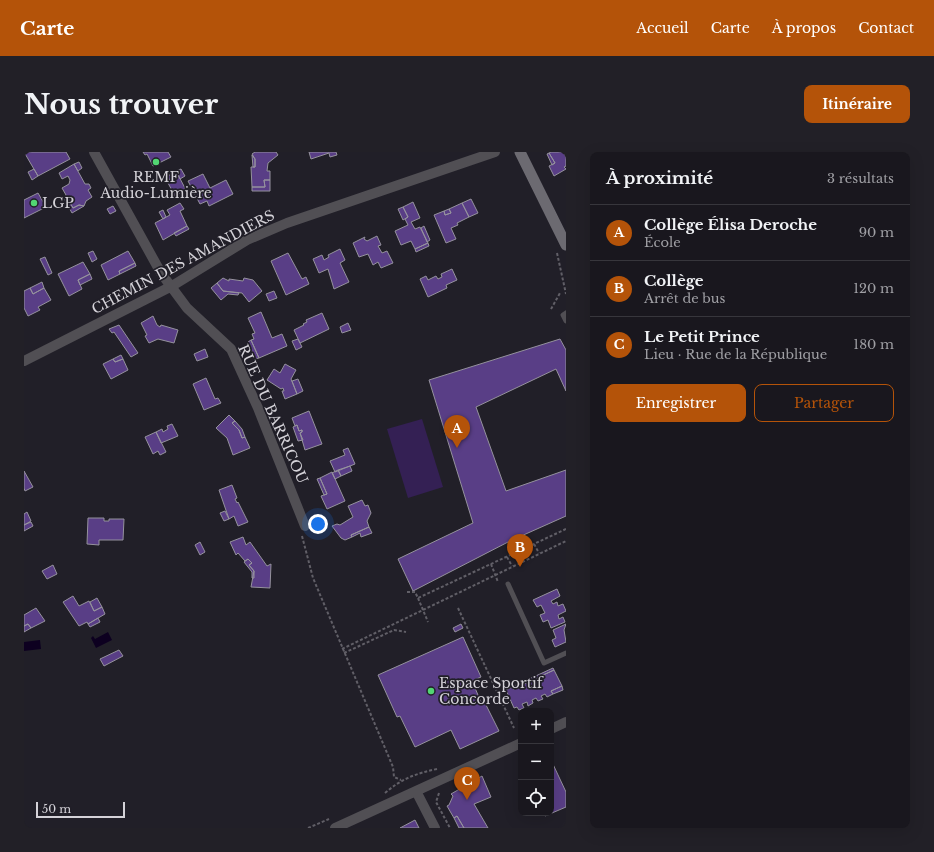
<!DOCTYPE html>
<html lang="fr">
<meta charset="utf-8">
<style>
body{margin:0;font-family:"Libre Baskerville",serif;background:#222027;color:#f1f3f6}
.controls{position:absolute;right:12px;bottom:12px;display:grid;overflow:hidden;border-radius:8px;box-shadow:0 4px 16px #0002}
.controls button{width:36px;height:36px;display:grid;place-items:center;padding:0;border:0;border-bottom:1px solid #37363c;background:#19171e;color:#f1f3f6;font:20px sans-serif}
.scale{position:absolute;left:12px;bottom:10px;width:89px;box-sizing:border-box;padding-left:4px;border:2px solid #d4d2d8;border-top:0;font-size:11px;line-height:14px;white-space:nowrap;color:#d4d2d8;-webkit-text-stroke:3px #211f28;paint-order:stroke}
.you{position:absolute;left:294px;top:372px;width:14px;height:14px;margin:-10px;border:3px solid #fff;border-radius:50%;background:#1a73e8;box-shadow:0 0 0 6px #1a73e833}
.badge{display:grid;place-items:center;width:26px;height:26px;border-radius:50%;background:#b45309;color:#fff;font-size:13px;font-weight:700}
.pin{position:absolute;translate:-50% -33px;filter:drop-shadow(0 1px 2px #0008)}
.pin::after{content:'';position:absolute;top:21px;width:14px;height:12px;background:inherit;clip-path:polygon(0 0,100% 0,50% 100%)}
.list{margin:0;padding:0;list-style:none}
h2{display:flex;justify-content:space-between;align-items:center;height:52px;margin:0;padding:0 16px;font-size:17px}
h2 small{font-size:13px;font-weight:400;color:#9f9fa4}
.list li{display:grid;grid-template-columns:26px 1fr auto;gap:12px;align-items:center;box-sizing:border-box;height:56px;padding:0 16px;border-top:1px solid #37363c}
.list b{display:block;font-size:15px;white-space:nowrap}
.list p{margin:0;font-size:13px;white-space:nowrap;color:#9f9fa4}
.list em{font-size:13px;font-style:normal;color:#9f9fa4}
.actions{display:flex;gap:8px;padding:12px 16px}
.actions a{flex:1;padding:9px 0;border:1px solid #b45309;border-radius:8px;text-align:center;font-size:14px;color:#b45309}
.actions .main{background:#b45309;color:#fff}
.icon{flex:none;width:22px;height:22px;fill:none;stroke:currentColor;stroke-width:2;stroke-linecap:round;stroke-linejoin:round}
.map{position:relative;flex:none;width:542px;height:676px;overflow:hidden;border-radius:8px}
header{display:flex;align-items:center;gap:24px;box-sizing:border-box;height:56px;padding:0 20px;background:#b45309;color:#fff}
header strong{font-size:19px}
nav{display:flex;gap:22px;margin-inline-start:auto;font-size:14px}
.intro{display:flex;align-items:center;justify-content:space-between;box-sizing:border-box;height:96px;padding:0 24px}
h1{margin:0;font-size:28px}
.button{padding:10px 18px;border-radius:8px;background:#b45309;color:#fff;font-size:14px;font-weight:700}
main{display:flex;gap:24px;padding:0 24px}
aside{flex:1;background:#19171e;border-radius:8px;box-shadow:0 4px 16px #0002}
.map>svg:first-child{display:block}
.green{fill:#342054}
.water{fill:#0d0020}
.building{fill:#593e86;stroke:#95929d}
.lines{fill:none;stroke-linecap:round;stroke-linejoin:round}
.path{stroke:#615f67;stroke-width:2;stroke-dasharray:3 2;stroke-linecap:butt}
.service{stroke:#514f54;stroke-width:5}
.minor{stroke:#514f54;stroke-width:10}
.secondary{stroke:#6c6a71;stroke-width:11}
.poi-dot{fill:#52d673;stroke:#211f28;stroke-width:1.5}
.labels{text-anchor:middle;stroke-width:3.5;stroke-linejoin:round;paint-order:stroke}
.poi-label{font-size:14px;fill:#d4d2d8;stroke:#211f28;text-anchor:start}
.street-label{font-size:14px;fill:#d4d2d8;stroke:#211f28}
</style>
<header>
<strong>Carte</strong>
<nav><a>Accueil</a><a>Carte</a><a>À propos</a><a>Contact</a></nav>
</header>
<div class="intro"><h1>Nous trouver</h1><a class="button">Itinéraire</a></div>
<main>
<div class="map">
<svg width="542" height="676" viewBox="0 0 542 676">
<rect width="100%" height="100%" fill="#211f28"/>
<path class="green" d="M398,267L419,335L384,346L363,277Z"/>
<path class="water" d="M84,480L88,488L72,496L67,486L69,484L71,487Z
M16,488L17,497L0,499V490Z"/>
<path class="building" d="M0,0H42L46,7L14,24Z
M119,0H144L147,5L129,14L123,2L121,3Z
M231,0H252L254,3L244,11L243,19H246V28H240L241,35H228L227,15H231V7L228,2Z
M285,0H312L313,3L306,5L305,1L287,7Z
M527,0H539L542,5V14L540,15L542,17L530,24L525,14L531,11L525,1Z
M525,1L531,11L528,13L523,2Z
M228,3L231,7V15H229Z
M55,10L58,16L54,19L50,12Z
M50,12L61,32H65L67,36L64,38L68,45L62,49L60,54L55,53L49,56L45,49L41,48L42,43L38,36L45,32L46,28L44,24L38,27L35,21Z
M10,17L14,24L8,28L4,20Z
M157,17L161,24L156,27L152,19Z
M152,19L162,38L151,44L144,31L146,30L144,24Z
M179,22L186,36L202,28L209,42L185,54L183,49L176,52L164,29Z
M240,28H246V39H228V35H241Z
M14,41L22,55L0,66V48Z
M447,47L454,61L445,65L438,51Z
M41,48L45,49L49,56L55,53L60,54L48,61Z
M389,50L396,66L387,70L391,77L396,75L404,91L391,97L387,89L377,93L371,79L384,73L381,67L384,65L379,55Z
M156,51L160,57L156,59L163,74L139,88L131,71L146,63L143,58Z
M438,51L445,65L433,71L434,73L427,76L432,87L422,91L410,63L420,59L421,63L427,61L425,57Z
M89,54L92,59L86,62L83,57Z
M379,55L384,65L379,68L374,57Z
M425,57L427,61L421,63L420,59Z
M139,58L142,65L139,67L135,60Z
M163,74L165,77L152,84L150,81Z
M400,74L406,88L403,90L397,76Z
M353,84L357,93L354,94L358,101L363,99L369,111L357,116L354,110L349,113L344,102L335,105L329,91L341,85L340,87L343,89Z
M404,91L405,94L392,100L391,97Z
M316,97L321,108L316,111L325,130L310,137L304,117L295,121L289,107L298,103L300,108L305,105L304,103Z
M69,99L73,107L68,110L64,101Z
M104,99L111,111L95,119L96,122L84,128L77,113Z
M264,101L278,127L282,125L285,132L262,143L247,109Z
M21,105L28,121L24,123L16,107Z
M59,110L66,122L54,128L58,137L45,144L34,122Z
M111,111L112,114L96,122L95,119Z
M428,117L433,128L422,133L423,136L404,145L396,127L402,124L404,128L412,124L414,127L418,125L417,122Z
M66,122L68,127L56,133L54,128Z
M199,126L205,129V127L219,129L220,126L229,128L238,139L225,150L218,141L199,139L193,131Z
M18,130L20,136L9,142L6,136Z
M193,131L199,139L215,141L214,143L204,142L197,148L187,136Z
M6,136L9,142L20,136L27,148L14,155L16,158L4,164L0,156V139Z
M250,139L253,146L245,149L242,142Z
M237,160L248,186L258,182L263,194L235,206L227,188L230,187L228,182L231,181L224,166Z
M298,161L305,177L276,191L270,178L280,173L279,172L283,170L282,168Z
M129,164L133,173L136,175L137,173L154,178L150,191L134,187L125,191L121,184L123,183L117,171Z
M324,171L327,178L318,181L316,175Z
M95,173L114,201L107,205L90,180L88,181L85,177Z
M274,187L278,195L272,198L268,189Z
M536,187L542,198V239L532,217L452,255L482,339L542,318V364L486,389L389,439L374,407L449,371L405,228Z
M227,188L235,206L231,207L224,190Z
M181,197L184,205L173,209L170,202Z
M97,203L99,207L91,210L89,207Z
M89,207L91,210L99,207L104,218L87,227L79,212Z
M261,212L272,218L267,227L273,242L261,247L258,239H260L259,236L257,237L243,228L250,217L256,221Z
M182,226L191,247L194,246L197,251L180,258L169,232Z
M274,227L279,239L273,242L268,229Z
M285,259L298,292L281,298L276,281L278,280V278L275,279L273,273L271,274L268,266Z
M205,263L211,269L208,271L215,278L218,286L221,285L226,296L209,303L203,286L192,276Z
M211,269L218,277L221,285L218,286L215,278L208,271Z
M148,272L154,284L137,291L132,280L138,277L139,280L144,277L143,274Z
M273,273L275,279L278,278V280L276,281L279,288L274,289L269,275Z
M132,280L142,300L136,303L134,299L129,302L121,285Z
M324,296L331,312L311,320L306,309L321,303L319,298Z
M326,314L328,319L317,324L314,318Z
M314,318L317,324L311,327L308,321Z
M0,319L9,335L1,339L0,336Z
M308,320L321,349L303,357L297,344L303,342L296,326Z
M296,326L303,342L300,343L293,327Z
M208,333L213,346L211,347L213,351L214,350L224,370L214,374L210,364L205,367L195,338Z
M338,348L341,354L344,353L347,361L343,369L345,375L327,383L328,385L321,388L317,386L308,374L313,372L316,373L329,365L324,354Z
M201,359L205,367L200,369L196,361Z
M3,360L7,369L0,373V362Z
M64,366H80V369H85V367H100L99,388H75V393L63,392Z
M7,370L9,374L0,379V373Z
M345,375L348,381L337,385L336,381L328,385L327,383Z
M219,385L222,393L226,390L243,414L247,412L246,436L227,435L230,419L225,413L228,411L224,407L221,409L214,401L212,403L206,390Z
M176,390L181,400L176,403L171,393Z
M224,407L228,411L225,413L230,419V426H228V420L220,410Z
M29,413L33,422L23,427L18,419Z
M533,437L536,444L527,449L529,452L533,450L534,454L539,452L542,459L534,463L535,467L539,465L541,470L527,476L524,468L519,470L516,463L521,461L517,453L513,455L509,448Z
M49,444L55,454L65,449L70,459L78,455L81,462L64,472L63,470L55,474L39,450Z
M73,446L78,455L70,459L66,450Z
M12,456L21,469L7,476L4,472L0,474V463Z
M74,466L76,470L66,475L64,472Z
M4,472L7,476L0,480V474Z
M437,472L439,476L431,480L429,476Z
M542,472L540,478L542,490L531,495L528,488L532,486L529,478Z
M439,485L457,525L448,529L457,550L460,549L475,579L436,597L427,578L391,595L376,564L373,565L354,523Z
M95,498L99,504L80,514L76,507Z
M529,516L530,518L489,537L488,535Z
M530,518L538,534L527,539L529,542L523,545L521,542L517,544L519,547L514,549L512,546L508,548L509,551L504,554L503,550L498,552L500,556L495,558L493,555L490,556L482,538L488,535L489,537Z
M538,534L539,538L529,542L527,539Z
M527,608L542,640V655L521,664L519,661H527Z
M458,624L467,645L450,652L464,676H440L433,664L430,666L423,654L425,653L429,644L427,642Z
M433,664L440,676H435L430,666Z
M391,668L395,676H376Z"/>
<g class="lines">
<path class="path" d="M533,101L542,142
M118,136L121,130L127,127
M527,157L536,141
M278,384L289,426L369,615L370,625L377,628
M510,392L515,401
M483,405L488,414
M467,412L474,430
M383,440H391L394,446L542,377
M394,446L404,470
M434,456L490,576
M318,497L542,389
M320,501L370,478L382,480
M361,641C377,627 393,621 413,617
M415,641L412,650L426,676
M284,676L305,667"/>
<path class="service" d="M542,161L539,163L542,169
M484,432L520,511L542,501"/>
<path class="minor" d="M70,0L137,121L163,156L207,197L234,256L281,374
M0,209L148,134L223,88L263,71L471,0
M527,577L542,570
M392,639L411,676
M311,676L497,591"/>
<path class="secondary" d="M496,0L542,93"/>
</g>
<g class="poi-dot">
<circle cx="132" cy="10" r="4"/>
<circle cx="10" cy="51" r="4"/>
<circle cx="407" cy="539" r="4"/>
</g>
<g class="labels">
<g class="poi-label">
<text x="132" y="30" text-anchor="middle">REMF<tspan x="132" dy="16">Audio-Lumière</tspan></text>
<text x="18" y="56">LGP</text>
<text x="415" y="536">Espace Sportif<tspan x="415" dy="16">Concorde</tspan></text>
</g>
<g class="street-label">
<text transform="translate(159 110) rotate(-28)" y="5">CHEMIN DES AMANDIERS</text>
<text transform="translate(249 262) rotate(66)" y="5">RUE DU BARRICOU</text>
</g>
</g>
</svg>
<div class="controls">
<button>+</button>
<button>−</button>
<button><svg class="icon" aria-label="locate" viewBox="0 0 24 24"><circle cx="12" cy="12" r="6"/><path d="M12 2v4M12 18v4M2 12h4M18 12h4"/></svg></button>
</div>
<div class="scale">50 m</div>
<div class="you"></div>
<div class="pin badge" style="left:433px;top:296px">A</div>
<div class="pin badge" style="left:496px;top:415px">B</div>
<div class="pin badge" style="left:443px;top:648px">C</div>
</div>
<aside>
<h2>À proximité<small>3 résultats</small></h2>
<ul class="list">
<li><span class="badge">A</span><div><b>Collège Élisa Deroche</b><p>École</p></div><em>90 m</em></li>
<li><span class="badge">B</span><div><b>Collège</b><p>Arrêt de bus</p></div><em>120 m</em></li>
<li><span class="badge">C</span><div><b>Le Petit Prince</b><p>Lieu · Rue de la République</p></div><em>180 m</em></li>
</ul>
<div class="actions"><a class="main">Enregistrer</a><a>Partager</a></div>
</aside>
</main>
